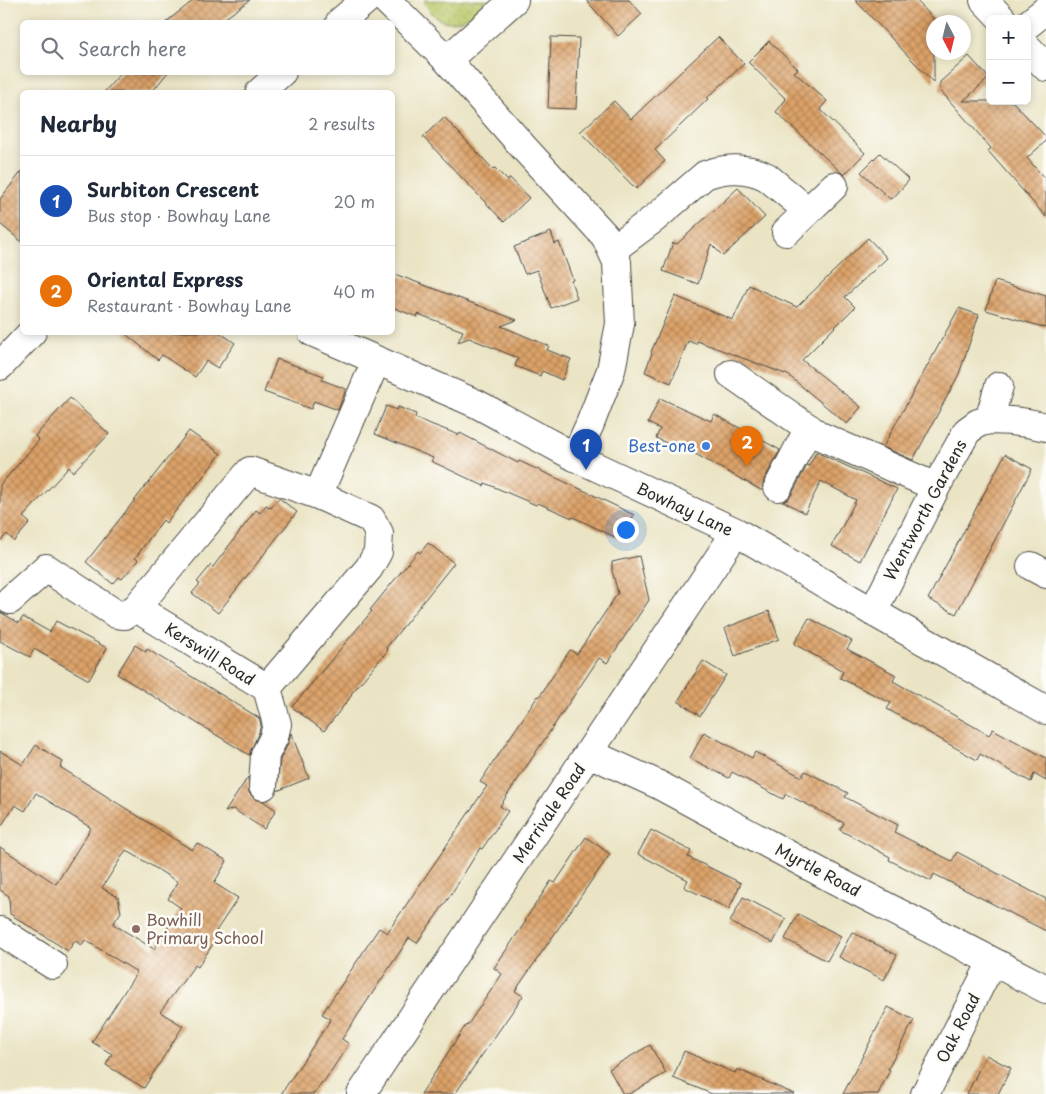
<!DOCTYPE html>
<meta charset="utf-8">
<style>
body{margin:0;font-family:"Playpen Sans",sans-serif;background:#f6f6f7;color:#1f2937}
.controls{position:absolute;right:15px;top:15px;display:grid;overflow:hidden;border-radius:8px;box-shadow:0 2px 8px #0003}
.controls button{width:45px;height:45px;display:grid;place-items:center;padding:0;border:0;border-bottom:1px solid #e0e1e3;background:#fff;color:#1f2937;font:25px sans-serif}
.compass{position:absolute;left:926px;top:15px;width:45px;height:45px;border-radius:50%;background:#fff;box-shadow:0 2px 8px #0003;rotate:173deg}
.you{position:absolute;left:625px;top:529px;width:18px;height:18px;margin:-12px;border:4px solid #fff;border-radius:50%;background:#1a73e8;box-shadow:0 0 0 8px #1a73e833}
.badge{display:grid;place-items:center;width:32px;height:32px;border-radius:50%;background:#ea580c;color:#fff;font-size:16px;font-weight:700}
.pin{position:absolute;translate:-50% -41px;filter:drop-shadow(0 1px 2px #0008)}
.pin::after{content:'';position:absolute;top:26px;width:18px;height:15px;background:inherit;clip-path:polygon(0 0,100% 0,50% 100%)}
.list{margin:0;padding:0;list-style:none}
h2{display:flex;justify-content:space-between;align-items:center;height:65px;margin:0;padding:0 20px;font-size:21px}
h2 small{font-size:16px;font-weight:400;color:#747a83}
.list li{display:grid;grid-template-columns:32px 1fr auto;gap:15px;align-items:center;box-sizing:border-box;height:90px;padding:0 20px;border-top:1px solid #e0e1e3}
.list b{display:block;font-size:19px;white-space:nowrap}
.list p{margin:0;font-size:16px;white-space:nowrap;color:#747a83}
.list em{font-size:16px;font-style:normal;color:#747a83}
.icon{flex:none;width:28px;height:28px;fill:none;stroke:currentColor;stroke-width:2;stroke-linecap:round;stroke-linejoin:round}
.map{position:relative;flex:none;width:1046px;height:1094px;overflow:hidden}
.search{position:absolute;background:#fff;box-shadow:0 2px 8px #0003;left:20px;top:20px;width:375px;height:55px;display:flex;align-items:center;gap:12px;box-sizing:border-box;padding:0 18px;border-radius:8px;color:#747a83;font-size:19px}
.panel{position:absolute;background:#fff;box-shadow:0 2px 8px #0003;left:20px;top:90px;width:375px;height:245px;border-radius:8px}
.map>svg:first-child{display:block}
.grass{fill:url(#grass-dots);stroke:#737a4b}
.building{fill:url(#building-cross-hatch);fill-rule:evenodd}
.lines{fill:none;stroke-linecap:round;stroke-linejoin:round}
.minor-casing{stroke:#484742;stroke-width:30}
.major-casing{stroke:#484742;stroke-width:30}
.minor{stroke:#fff;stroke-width:28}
.major{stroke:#fff;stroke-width:28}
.shop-dot{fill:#3f7fe0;stroke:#fdfcf7;stroke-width:2}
.education-dot{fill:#8d6e63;stroke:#fdfcf7;stroke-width:2}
.labels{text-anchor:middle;stroke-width:5;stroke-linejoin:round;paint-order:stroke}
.shop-label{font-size:16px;fill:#366cbe;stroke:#fdfcf7;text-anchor:end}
.street-label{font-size:16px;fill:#2b2b2b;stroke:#fdfcf7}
.education-label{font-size:16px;fill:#785e54;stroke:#fdfcf7;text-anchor:start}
</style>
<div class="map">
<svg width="1046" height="1094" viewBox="0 0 1046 1094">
<defs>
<pattern id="grass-dots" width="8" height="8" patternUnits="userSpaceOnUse" patternTransform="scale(1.25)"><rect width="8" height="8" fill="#bbc86b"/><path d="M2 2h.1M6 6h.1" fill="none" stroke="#a1ac5d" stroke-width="1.8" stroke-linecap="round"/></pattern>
<pattern id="building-cross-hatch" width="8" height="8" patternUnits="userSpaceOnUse" patternTransform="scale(1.25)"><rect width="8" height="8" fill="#dca269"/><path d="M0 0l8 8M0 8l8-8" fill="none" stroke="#b38457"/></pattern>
</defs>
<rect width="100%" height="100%" fill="#fdfcf7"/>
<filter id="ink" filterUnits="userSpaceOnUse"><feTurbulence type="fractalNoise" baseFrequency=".02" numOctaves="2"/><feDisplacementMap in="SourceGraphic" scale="10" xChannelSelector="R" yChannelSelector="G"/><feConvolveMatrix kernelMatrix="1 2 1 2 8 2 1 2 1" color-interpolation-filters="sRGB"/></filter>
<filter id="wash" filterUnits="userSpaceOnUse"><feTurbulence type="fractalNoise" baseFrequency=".0096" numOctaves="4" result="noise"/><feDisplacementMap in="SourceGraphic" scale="20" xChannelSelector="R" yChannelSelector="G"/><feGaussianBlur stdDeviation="1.12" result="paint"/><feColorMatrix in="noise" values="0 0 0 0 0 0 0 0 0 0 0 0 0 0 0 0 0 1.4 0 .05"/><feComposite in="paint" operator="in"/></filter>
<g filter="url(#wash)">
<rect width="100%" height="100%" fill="#eae4c4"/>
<path class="grass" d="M424,0H488C481,5 474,14 466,18C446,28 432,19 424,0Z"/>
<g id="blocks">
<path class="building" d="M194,0H250L220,22H166Z
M586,0H629L642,14L618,36Z
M855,0H916L934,19V83Z
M551,37L579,38L576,109L548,108Z
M718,37L744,64L707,98L708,99L655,150L665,161L636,189L580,132L614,101L631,119Z
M769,41L798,69L794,72L827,101L820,109L865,153L844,175L776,112L786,99L748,62Z
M969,56L989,78L963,101H1012L1046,137V141L1027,158L1046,180V217L988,151L991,148L940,90V82Z
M122,72H168L152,92H104Z
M444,117L493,169L495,168L508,181L510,178L529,198L504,222L423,137Z
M880,153L909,180L894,197L890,199L861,172Z
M22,171V242L0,224V199Z
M738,188L765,217L723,256L711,244L698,284L663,271L673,243L677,244Z
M551,232L555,244L559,242L573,280L571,281L577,298L551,308L537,270L525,274L514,247Z
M868,238L887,258L845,297L855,307L802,360L861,407L847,424L788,375L697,341L696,344L688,341L671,383L645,372L652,353L651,352L675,296L733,320L749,285L797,307Z
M392,273L517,320L501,326L549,346L547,350L571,359L562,380L542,371L540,376L515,366L518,358L469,338L458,342L463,331L418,314L417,317L392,307Z
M995,281L1046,296V328L986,310Z
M959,308L979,315L959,374L913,460L883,447Z
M123,332H219L235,343L218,368L206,361L195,377L162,355L158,360Z
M277,359L324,376L322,380L346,389L338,410L314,401L311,409L264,392Z
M70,398L109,434L73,472L69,467L23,517L30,523L14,541L7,534L0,541V485L39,440L35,436Z
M660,398L711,421L714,414L780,450L764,480L762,487L763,491L677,444L675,447L656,438L660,429L648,423Z
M386,406L397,410L398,407L416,414L415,418L459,435L460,433L518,463L519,461L585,491L634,515L621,540L573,517L572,518L538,503L536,505L485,483L484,486L431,461L433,458L375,434Z
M189,431L221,454L166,523L163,520L135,558L138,560L122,579L119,577L113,584L86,562Z
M816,452L897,489L860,561L832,546L856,500L821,481L805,513L783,501L787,500L792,494L807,465L809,466Z
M1005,454L1032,469L956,614L928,599Z
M279,498L297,512L218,613L192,593L200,584L197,582L211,565L213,567L256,510L260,513L266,505L271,508Z
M428,543L454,563L386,648L388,650L351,694L352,695L324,731L292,707L372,611L370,610L418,551L420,553Z
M639,556L649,600L607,663L599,658L500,806L508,811L482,849L480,848L450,896L417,943L409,938L342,1039L349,1044L323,1083L322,1082L314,1094H281L331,1019L322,1014L379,928L387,933L487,786L480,782L538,696L539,697L570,650L577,654L618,593L612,571V562Z
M769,611L779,639L735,656L725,628Z
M0,612L19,623L23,617L50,632L56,621L107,648L89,680L34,649L30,657L0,641Z
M809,618L852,641L847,649L896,675L893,681L989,735L993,729L1046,758V781L1034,774L1031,782L980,754L977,760L887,709L891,703L840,678L843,671L794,644Z
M135,645L146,652L147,649L259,718L261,724L259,732L249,755L117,674Z
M703,661L726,675L700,716L678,701Z
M704,732L752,758L755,752L802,777L805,771L848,793L845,797L898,825L894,832L952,861L957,852L1046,899V931L934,874L931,881L889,860L890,857L840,830L844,823L786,794L783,799L732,772L729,778L690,758Z
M291,733L309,778L277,791L280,759L288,744Z
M36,745L63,762L60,767L192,850L197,843L227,861L214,883L238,898L216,931L220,933L198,967L195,965L160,1012L183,1026L144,1088L106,1065L112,1054L92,1042L137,972L85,940L82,945L75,941L68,951L10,914L9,896L0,890V847L56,884L91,828L36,793L25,811L15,805L0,828V751L23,765ZM126,850L178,882L168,899L181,908L154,949L113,924L121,912L118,897L102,888Z
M248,777L249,793L255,799L263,801L276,810L264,829L233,809L225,812Z
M651,830L691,851L688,857L741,883L729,909L684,887L688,880L638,854Z
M586,837L610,854L515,991L523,996L455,1094H421L466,1025L467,1026L502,974L494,968L526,921L525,920L551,881L555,883Z
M743,897L786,919L773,943L730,922Z
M798,914L841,936L827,961L785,939Z
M852,932L897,955L884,980L839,957Z
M888,1007L914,1020L888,1069L890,1070L878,1094H843Z
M650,1045L666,1073L629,1094H623L609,1069Z
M684,1051L735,1073L737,1069L794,1094H712L673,1078Z
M986,1055L1011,1068L998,1094H967Z"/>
</g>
</g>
<g filter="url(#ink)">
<use href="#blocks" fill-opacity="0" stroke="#484742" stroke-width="1"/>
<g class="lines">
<defs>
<path id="minor" d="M386,0L447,60L514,0
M984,0L1002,19
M1027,25L1046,10
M1027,47L1046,67
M447,60L525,149L605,236L617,262L620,324L611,370L590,424L575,457
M786,232L808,211
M612,250L655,218L705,175C725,167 748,167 767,177L808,211L834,186
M312,332L477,404L575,457L736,532L873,612L1046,710
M731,374L820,436L936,487
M989,420C1009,420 1027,422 1046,427
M778,487L809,428
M318,495L376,361
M1031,566L1046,574
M10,600L46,568L116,614L125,615L136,608L250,471L318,495L371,519L379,533L378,552L369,568L267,688
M136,608L267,688
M873,612L936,487L967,431L978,423L989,420L999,386
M589,753L657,784L835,880L1046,989
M263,786L265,755L274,737L277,724L267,688
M0,931L53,965
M361,1094L736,532
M925,1094L992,962"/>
<path id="major" d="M340,22L366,0
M260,92L282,72
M0,366L32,332"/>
</defs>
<use href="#minor" class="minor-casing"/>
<use href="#major" class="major-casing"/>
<use href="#minor" class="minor"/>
<use href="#major" class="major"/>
</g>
</g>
<circle class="shop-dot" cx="706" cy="446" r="5"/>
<circle class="education-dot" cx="136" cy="929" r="5"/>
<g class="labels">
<g class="shop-label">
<text x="696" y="452">Best-one</text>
</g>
<g class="street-label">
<text transform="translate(685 509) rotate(25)" y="6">Bowhay Lane</text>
<text transform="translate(925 510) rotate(-62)" y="6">Wentworth Gardens</text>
<text transform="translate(210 654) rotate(32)" y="6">Kerswill Road</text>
<text transform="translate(549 813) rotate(-56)" y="6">Merrivale Road</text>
<text transform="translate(818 870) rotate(28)" y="6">Myrtle Road</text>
<text transform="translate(958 1028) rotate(-63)" y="6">Oak Road</text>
</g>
<g class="education-label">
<text x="146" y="926">Bowhill<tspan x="146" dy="18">Primary School</tspan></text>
</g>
</g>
</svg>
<div class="controls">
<button>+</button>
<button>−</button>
</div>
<svg class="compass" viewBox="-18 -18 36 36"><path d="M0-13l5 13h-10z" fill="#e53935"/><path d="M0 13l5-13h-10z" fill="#747a83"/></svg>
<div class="you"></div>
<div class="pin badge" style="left:586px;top:470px;background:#1a4fb4">1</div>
<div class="pin badge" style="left:747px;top:467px;background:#e8710a">2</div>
<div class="search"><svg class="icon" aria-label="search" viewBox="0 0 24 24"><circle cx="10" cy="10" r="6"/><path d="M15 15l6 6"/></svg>Search here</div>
<section class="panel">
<h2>Nearby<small>2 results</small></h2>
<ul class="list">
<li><span class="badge" style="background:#1a4fb4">1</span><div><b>Surbiton Crescent</b><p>Bus stop · Bowhay Lane</p></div><em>20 m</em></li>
<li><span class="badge" style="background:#e8710a">2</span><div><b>Oriental Express</b><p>Restaurant · Bowhay Lane</p></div><em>40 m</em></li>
</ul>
</section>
</div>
